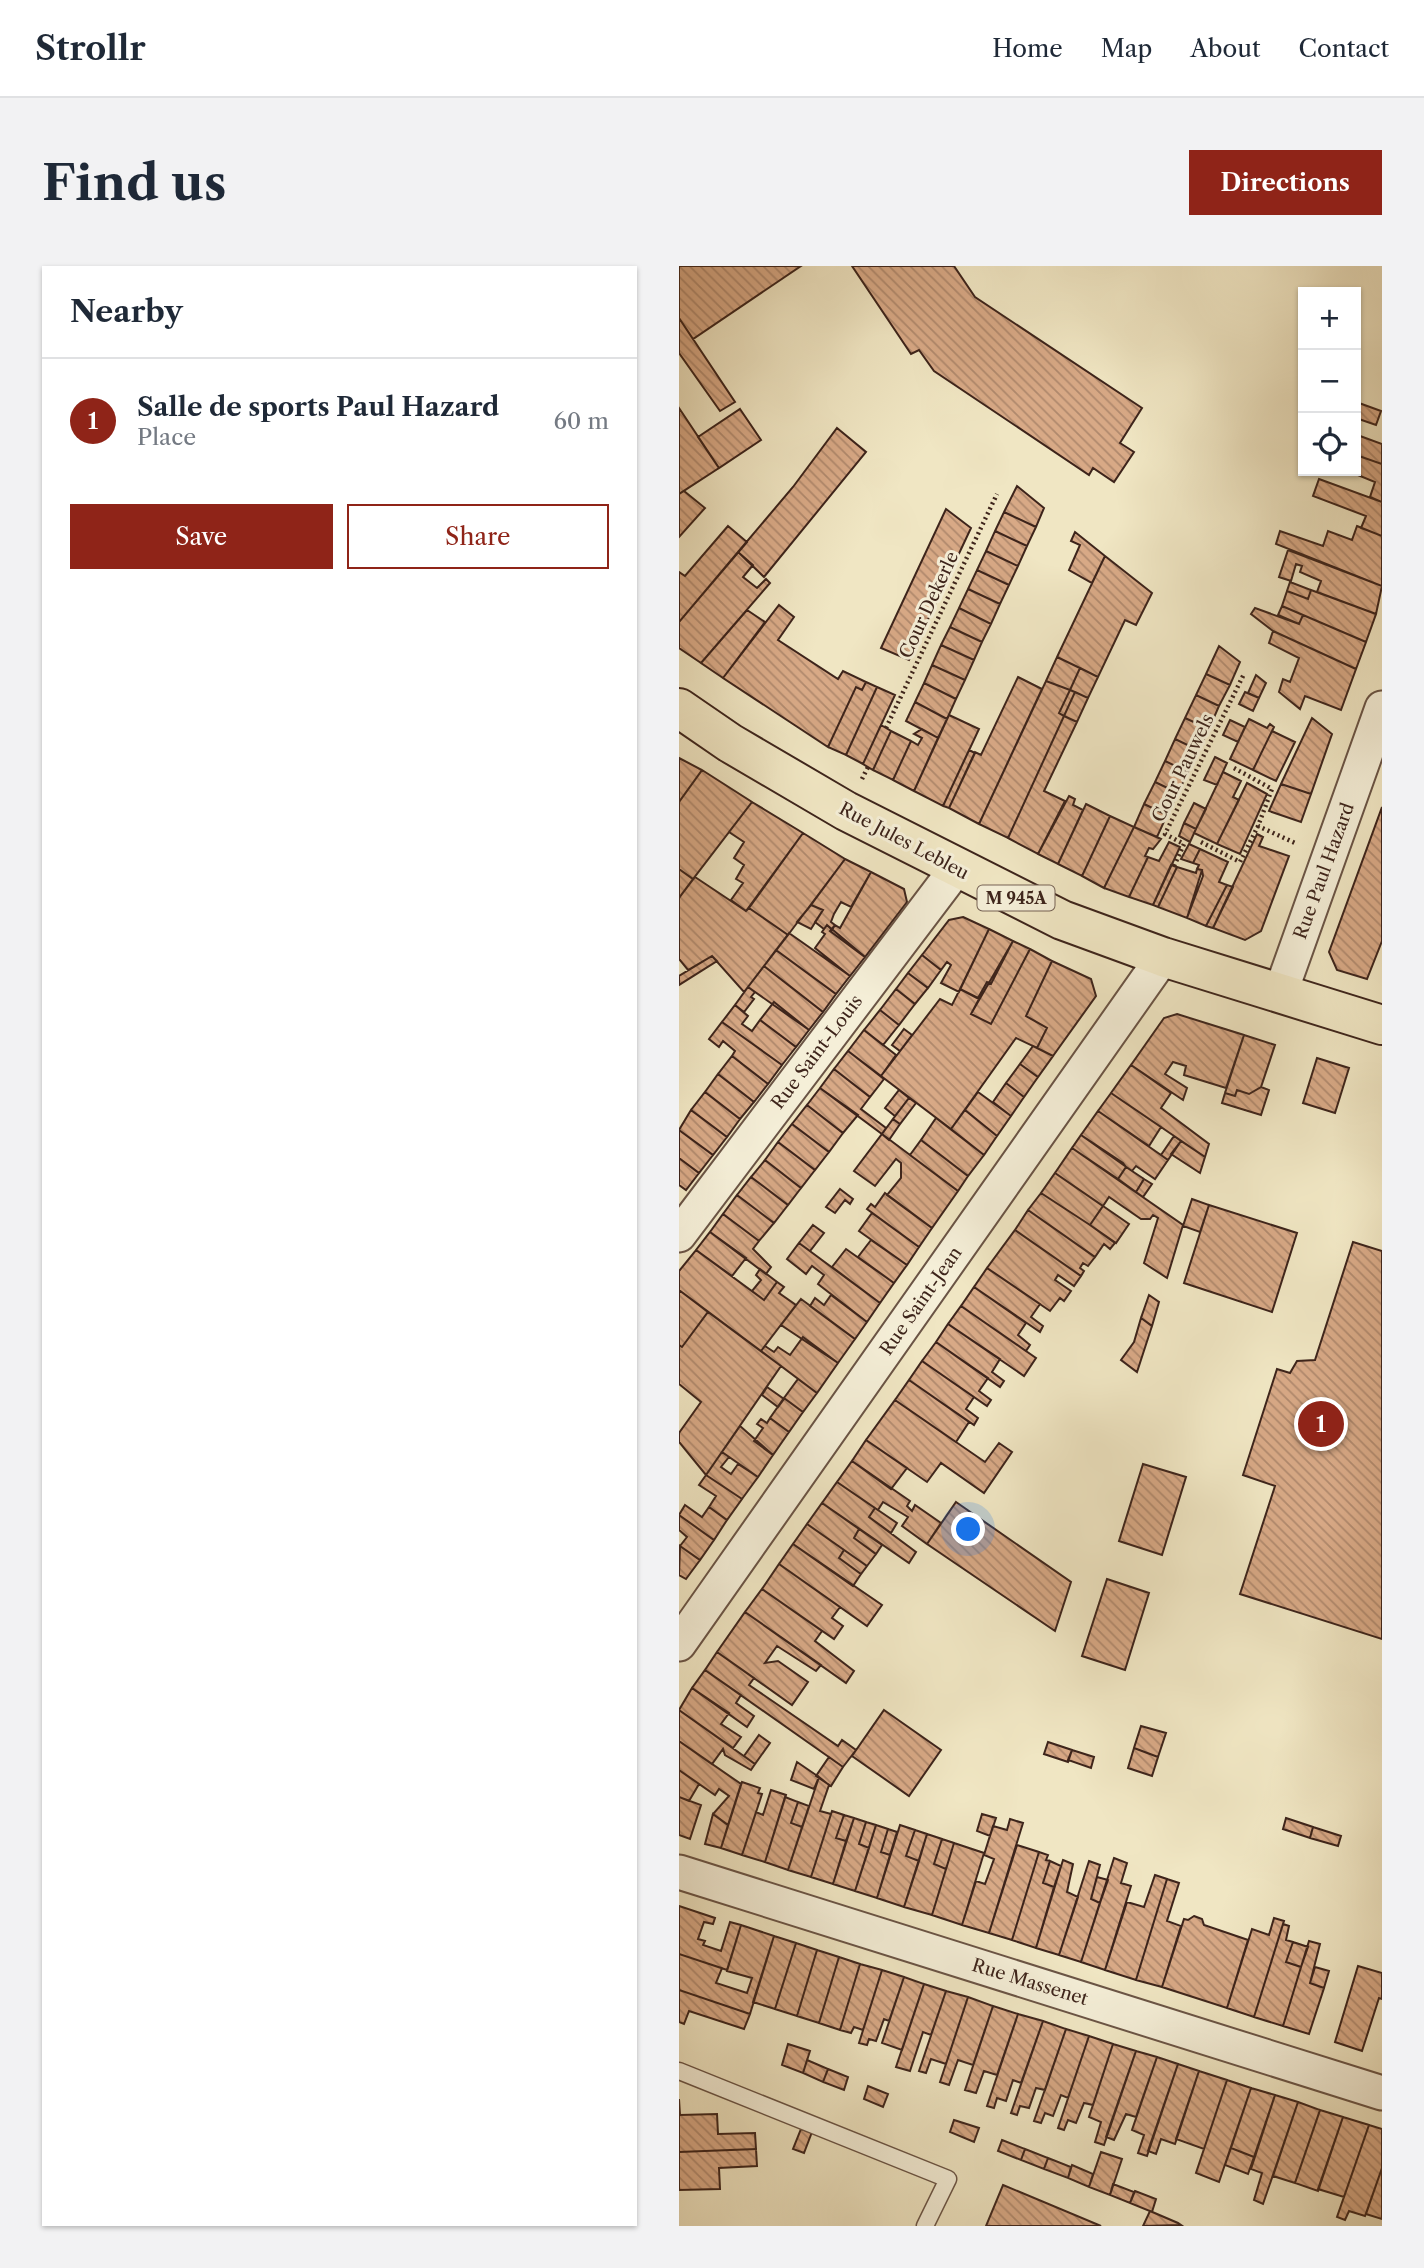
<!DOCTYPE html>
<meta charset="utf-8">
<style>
body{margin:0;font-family:"Libre Caslon Text",serif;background:#f2f2f3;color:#1f2937}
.controls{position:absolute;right:21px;top:21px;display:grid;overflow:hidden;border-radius:0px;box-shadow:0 2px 5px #0004}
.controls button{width:63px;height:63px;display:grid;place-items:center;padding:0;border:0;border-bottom:2px solid #e0e1e3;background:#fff;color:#1f2937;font:35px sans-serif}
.you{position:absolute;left:290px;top:1264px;width:24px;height:24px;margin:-18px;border:5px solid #fff;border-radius:50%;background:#1a73e8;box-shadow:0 0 0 10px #1a73e833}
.badge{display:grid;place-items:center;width:46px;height:46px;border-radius:50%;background:#8f2418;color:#fff;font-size:23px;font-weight:700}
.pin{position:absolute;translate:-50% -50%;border:4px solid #fff;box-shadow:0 2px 7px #0006}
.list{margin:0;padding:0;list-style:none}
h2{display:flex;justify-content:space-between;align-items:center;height:91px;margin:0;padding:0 28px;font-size:30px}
h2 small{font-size:23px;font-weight:400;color:#747a83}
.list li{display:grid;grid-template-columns:46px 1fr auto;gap:21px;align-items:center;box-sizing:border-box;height:126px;padding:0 28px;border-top:2px solid #e0e1e3}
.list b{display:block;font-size:26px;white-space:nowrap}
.list p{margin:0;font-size:23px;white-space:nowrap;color:#747a83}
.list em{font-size:23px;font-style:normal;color:#747a83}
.actions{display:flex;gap:14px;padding:21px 28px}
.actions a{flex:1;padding:16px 0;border:2px solid #8f2418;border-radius:0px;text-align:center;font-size:24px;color:#8f2418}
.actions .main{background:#8f2418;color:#fff}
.icon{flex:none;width:38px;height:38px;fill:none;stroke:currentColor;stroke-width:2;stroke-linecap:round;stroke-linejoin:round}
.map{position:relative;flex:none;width:703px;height:1960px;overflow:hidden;border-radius:0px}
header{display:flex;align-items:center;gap:42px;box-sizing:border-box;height:98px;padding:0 35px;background:#fff;border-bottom:2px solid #e0e1e3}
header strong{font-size:33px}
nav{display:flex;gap:38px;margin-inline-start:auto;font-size:24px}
.intro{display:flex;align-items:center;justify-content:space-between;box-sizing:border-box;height:168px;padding:0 42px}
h1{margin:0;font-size:49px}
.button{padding:18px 32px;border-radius:0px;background:#8f2418;color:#fff;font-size:24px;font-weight:700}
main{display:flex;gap:42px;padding:0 42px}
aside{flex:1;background:#fff;border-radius:0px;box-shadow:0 2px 5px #0004}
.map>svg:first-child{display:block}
.building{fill:url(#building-back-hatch);stroke:#3d241b;stroke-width:2}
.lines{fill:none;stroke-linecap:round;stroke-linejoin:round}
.lane-casing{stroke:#6a5445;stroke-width:19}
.street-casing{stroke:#6a5445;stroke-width:37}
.primary-casing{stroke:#3d241b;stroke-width:42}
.path{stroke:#3d241b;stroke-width:4.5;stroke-dasharray:2 3.5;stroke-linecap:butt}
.lane{stroke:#f5efd8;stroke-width:16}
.street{stroke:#f5efd8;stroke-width:33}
.primary{stroke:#f0e6c3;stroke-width:38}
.labels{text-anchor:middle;stroke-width:6;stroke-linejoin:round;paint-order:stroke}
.shield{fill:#f5efd8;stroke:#746154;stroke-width:2}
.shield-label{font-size:16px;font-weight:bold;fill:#3d241b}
.street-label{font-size:18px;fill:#3d241b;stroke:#f5efd8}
</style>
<header>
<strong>Strollr</strong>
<nav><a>Home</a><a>Map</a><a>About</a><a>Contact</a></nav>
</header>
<div class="intro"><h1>Find us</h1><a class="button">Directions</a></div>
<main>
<aside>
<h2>Nearby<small></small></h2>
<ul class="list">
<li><span class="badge">1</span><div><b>Salle de sports Paul Hazard</b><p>Place</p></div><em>60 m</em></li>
</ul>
<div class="actions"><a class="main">Save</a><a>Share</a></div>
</aside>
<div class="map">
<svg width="703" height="1960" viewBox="0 0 703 1960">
<defs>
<pattern id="building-back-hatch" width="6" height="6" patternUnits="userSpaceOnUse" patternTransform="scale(1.75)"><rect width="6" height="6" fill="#d8a986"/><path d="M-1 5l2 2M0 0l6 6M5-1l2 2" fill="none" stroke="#b0896d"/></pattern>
</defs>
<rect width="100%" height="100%" fill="#f0e6c3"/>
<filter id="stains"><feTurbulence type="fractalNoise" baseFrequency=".00286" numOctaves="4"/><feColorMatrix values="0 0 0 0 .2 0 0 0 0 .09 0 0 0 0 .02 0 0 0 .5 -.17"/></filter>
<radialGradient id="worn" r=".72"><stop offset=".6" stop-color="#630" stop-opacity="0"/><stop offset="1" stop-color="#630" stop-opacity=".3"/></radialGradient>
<path class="building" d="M0,0H122L14,73L0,52Z
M173,0H275L296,31L463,142L441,177L455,186L435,216L414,202L410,209L255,105L240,84L232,88Z
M0,52L56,136L41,145L0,87Z
M680,137L702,145L697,159L677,152Z
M0,142L40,202L0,228Z
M61,143L82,174L40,202L19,171Z
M158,162L187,186L85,311L59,286L114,221Z
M681,170L703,178V198L677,189Z
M677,189L703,198V236L691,231L696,216L669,205H677Z
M640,213L703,236V270L682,262L687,250L634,230Z
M338,220L365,242L357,261L325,246Z
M5,225L26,242L0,271V228Z
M267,243L292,262L230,394L202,382Z
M325,246L357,261L348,280L316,265Z
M49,260L68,276L0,356V306L6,310Z
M678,260L703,270V320L597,278L601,265L644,280L649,265L673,274Z
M316,265L348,280L339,300L307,285Z
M396,266L426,290L413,317L390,304L401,279L392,275Z
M609,284L703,320L697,348L638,326L642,315L621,306L623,300L617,298L612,315L600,311Z
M307,285L339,300L330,319L298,304Z
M59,286L74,299L64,311L78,322L87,313L91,317L22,397L0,382V356Z
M426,290L473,327L457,359L446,354L419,411L378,391Z
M298,304L330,319L321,338L289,323Z
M611,316L632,324L629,333L608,325Z
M289,323L321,338L312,358L280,342Z
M632,324L697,348L687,376L603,340L608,325L629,333Z
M100,339L115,351L99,374L159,413L164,405L187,416L183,424L177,421L149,481L44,412Z
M603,340L624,349L620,358L599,349Z
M280,342L312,358L303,376L271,361Z
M576,342L620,358L624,349L687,376L677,403L594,365L572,348Z
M68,344L86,356L44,412L22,397Z
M271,361L303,376L295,394L262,379Z
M594,365L677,403L662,444L626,430L621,443L600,426L604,413L611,416L620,392L590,377Z
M262,379L295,394L286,414L253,399Z
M540,380L561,396L551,419L527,408Z
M378,391L401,402L391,424L367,415Z
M253,399L286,414L277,433L245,417Z
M401,402L419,411L409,432L391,424Z
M527,408L551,419L540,440L517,429Z
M577,409L587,417L580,432L569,427Z
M339,411L363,423L300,558L270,542L296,486L302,489Z
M367,415L391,424L380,447L385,450L329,572L300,558Z
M187,416L198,421L167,489L149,481L177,421L183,424Z
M245,417L277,433L268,453L236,436Z
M198,421L216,429L184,498L167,489Z
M391,424L396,426L385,450L380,447Z
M396,426L409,432L398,456L385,450Z
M566,426L580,432L574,445L560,438Z
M517,429L540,440L530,463L506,452Z
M236,436L268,453L259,472L227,455Z
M270,449L300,463L264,540L235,525Z
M385,450L398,456L365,525L386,535L359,588L329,572Z
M506,452L530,463L519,484L496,473Z
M633,452L653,468L632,528L602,518Z
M570,453L588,462L591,458L595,461L574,504L551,493Z
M551,454L566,461L559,476L544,469Z
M202,459L212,465L194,504L184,498Z
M243,463L259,472L235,525L214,514L232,475L239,479L243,472L235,468Z
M212,465L232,475L214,514L194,504Z
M593,465L616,476L597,515L574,504Z
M496,473L519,484L509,506L486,495Z
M290,484L296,487L270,542L264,540Z
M536,491L548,497L538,519L525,514Z
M0,492L23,504L0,536Z
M486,495L509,506L499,527L476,516Z
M23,504L73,536L14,613L0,603V536Z
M544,506L562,515L554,531L560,534L538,578L515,567Z
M476,516L499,527L488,549L465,538Z
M568,517L588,528L561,588L538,578Z
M602,518L632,528L622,556L590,545Z
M390,530L396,533L394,539L404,544L379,598L359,588Z
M73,536L124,567L67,645L52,634L64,617L57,613L65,599L55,592L65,576L50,566Z
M515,537L527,543L517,563L505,557Z
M407,538L431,550L403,610L379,598Z
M465,538L488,549L478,571L455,561Z
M703,541V675L688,713L658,704L650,686Z
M431,550L455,561L425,622L403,610Z
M505,557L517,563L511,576L500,570Z
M455,561L482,573L474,583L470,582L466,590L469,591L450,631L425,622Z
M124,567L166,593L109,669L70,642Z
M578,568L584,571L580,580L610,590L582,665L566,674L534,662Z
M490,576L501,581L474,639L450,631L469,591L480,595Z
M510,578L521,583L514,597L502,593Z
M521,583L549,596L540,616L548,619L527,660L508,652L524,610L523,604L518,603L520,599L514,597Z
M166,593L192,606L172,641L162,636L155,648L152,656L156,659L153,664L148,659L145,663L136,656L144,644L132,639Z
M492,599L498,601L479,641L474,639Z
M498,601L517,607L518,603L523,604L508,652L479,641Z
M0,603L14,613L0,632Z
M192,606L225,623L228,636L186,691L151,665L156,659L161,662Z
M16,611L67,645L70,642L109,669L65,726L33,690L9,704L0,693V632Z
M548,619L554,621L534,662L527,660Z
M132,639L144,644L132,663L118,656Z
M284,651L310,663L280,726L262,717L272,699L268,696L262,704L243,689L270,654Z
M148,659L186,691L171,710L136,682L146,668L143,666Z
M310,663L334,675L312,718L308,716L299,732L281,723Z
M110,667L171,710L157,728L97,684Z
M334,675L351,683L312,758L292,748Z
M351,683L373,695L347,750L368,762L358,782L337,772L272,863L202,810L261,733L273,739L281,723L300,733L292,748L312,758Z
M97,684L157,728L144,746L85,700Z
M243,689L262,704L249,722L229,707Z
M33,690L38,695L0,719V710Z
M373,695L412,713L417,730L374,790L358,782L368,762L347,750Z
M85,700L144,746L130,764L69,721Z
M229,707L249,722L236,738L217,723Z
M69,721L76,726L72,731L75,733L65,746L56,739Z
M217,723L236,738L220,759L201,744Z
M95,736L130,764L117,781L81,754Z
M56,739L69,750L63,758L73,765L81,754L117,781L103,799L43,756Z
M201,744L220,759L204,779L185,764Z
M498,748L565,769L547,822L505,809L507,800L494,796L486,808L508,822L504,834L452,799L485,752Z
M43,756L103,799L89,818L53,790L56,785L44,775L40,781L30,773Z
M225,763L233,769L221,785L213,779Z
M185,764L217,789L202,810L169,785Z
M565,769L596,779L582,821L570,828L558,824L556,830L546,827Z
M354,780L374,790L359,811L341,798Z
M169,785L205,813L191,831L155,803Z
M53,790L89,818L75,836L39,808Z
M638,792L670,802L656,847L624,837Z
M341,798L359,811L345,831L327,817Z
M452,799L492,827L482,842L530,878L526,891L432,827Z
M155,803L191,831L182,843L207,862L203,868L141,822Z
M39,808L75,836L61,853L26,826Z
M327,817L345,831L332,850L314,836Z
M582,821L590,824L582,849L543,837L546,827L556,830L558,824L570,828Z
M141,822L179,849L164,867L128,839Z
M220,824L230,832L216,850L206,842Z
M26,826L61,853L48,871L12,844Z
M299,826L332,850L318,870L286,844Z
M432,827L482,861L470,880L419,845Z
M230,832L237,837L221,858L214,853Z
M128,839L164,867L150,886L113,858Z
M12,844L48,871L34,889L0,864Z
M286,844L318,870L305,889L272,863Z
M419,845L489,894L476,913L457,900L453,905L402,869Z
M257,852L305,889L289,910L242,874Z
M214,853L221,858L210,874L203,868Z
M113,858L150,886L136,904L99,876Z
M0,864L34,889L20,907L0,892Z
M203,868L279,925L253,962L208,929L222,912V897L217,893L196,920L175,905Z
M402,869L444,897L447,901L439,913L393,882Z
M495,870L502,875L489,894L482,889Z
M242,874L289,910L279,925L231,889Z
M502,875L526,891L521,907L492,888Z
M99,876L136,904L122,922L86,894Z
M393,882L504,959L488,1012L465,997L479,952L474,949L471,953H462L430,931L424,940L376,907Z
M0,892L20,907L7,924L0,919Z
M86,894L122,922L109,939L72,911Z
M447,901L465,913L457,926L439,913Z
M376,907L424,940L411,959L362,927Z
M72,911L109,939L95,957L58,929Z
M465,913L473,918L464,931L457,926Z
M161,923L174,933L171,938L166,934L156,947L147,941Z
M206,927L253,962L240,981L188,943L192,938L196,941Z
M362,927L411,959L436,977L431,983L425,978L416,991L349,944Z
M58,929L95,957L80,975L44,948Z
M513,933L530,939L521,966L504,960Z
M530,939L618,967L593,1046L505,1017Z
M424,940L450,958L437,977L411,959Z
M349,944L416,991L409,1000L404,997L401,1002L405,1005L402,1010L336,964Z
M193,947L240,981L228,999L180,965Z
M44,948L80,975L74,983L92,1001L87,1008L31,966Z
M134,959L145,967L131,985L120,977Z
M336,964L402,1010L395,1020L379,1009L376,1014L392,1025L385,1035L381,1032L371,1045L308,1002Z
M31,966L67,992L53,1010L17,984Z
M192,974L228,999L215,1017L179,991Z
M674,976L703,985V1373L561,1328L596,1220L564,1209L598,1103L611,1107L618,1095L636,1094Z
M120,977L201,1037L188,1056L139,1018L145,1009L133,1000L127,1008L108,993Z
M167,983L215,1017L201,1037L153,1001Z
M17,984L85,1034L98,1016L105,1021L100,1027L117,1039L82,1085L0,1024V1005Z
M308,1002L361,1038L352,1051L364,1060L361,1066L295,1021Z
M81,1003L98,1016L85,1034L73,1025L82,1014L77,1009Z
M295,1021L347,1057L339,1069L351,1079L347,1085L282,1040Z
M0,1024L29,1046L3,1081L0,1079Z
M152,1029L188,1056L176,1073L131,1040L136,1032L145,1039Z
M470,1029L480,1036L473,1060L462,1052Z
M122,1033L176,1073L159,1097L102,1059Z
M282,1040L357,1092L345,1110L269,1058Z
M29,1046L102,1100L27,1209L0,1176V1167L22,1136L0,1118V1079L3,1081Z
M462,1052L473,1060L458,1106L442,1094L455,1076Z
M269,1058L321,1093L313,1106L325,1115L321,1121L257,1076Z
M124,1071L159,1097L138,1127L82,1085L86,1080L95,1086L99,1081L111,1089Z
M257,1076L309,1112L300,1125L312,1134L308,1140L243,1095Z
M243,1095L295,1131L287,1143L299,1152L295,1159L230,1114Z
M119,1113L138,1127L124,1146L105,1132Z
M230,1114L290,1156L277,1176L216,1134Z
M88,1121L105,1133L99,1141L83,1129Z
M105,1132L124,1146L110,1166L91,1152Z
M216,1134L306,1196L320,1177L333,1186L305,1227L262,1197L248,1216L187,1174Z
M91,1152L110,1166L94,1189L75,1175L84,1162L78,1158L82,1153L88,1157Z
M61,1160L94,1189L79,1211L43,1186Z
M187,1174L228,1202L212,1223L173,1195Z
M43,1186L50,1191L42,1201L52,1208L59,1198L79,1211L63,1233L27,1209Z
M173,1195L231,1235L228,1240L233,1245L236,1239L262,1257L248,1278L223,1260L229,1251L204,1236L199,1244L158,1216Z
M464,1198L507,1211L483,1289L440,1275Z
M27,1209L63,1233L48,1254L30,1241L37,1230L20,1219Z
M158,1216L196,1242L190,1251L237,1286L230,1297L143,1237Z
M277,1236L392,1316L376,1365L248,1278Z
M143,1237L180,1263L175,1272L197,1288L188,1300L128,1258Z
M6,1239L23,1251L30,1241L48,1254L35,1274L0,1249Z
M196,1242L218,1257L212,1267L190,1251Z
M0,1249L35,1274L21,1294L1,1280L8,1271L0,1264Z
M128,1258L165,1284L160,1292L182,1308L174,1320L114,1278Z
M180,1263L203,1279L197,1288L175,1272Z
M114,1278L203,1339L188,1360L100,1298Z
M1,1280L21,1294L7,1313L0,1309Z
M165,1284L188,1300L182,1308L160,1292Z
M100,1298L161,1341L153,1352L164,1360L155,1373L83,1323Z
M428,1313L470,1327L446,1404L403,1390Z
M83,1323L143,1365L136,1375L175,1405L167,1417L66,1346Z
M66,1346L142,1399L137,1405L98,1380L86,1397L99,1395L129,1416L113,1439L38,1386Z
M38,1386L75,1412L70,1419L159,1480L163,1474L177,1484L164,1501L26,1404Z
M26,1404L62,1429L57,1437L75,1450L68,1461L13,1422Z
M13,1422L50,1447L42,1458L62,1471L54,1482L0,1444Z
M0,1444L76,1498L72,1504L46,1489L44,1483L33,1498L0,1475Z
M205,1444L262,1484L230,1530L173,1490Z
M462,1460L487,1467L479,1491L455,1482Z
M80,1469L91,1477L76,1498L65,1490Z
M0,1475L62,1518L49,1559L34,1548L50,1530L40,1523L36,1529L0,1504Z
M369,1476L393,1484L389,1496L365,1488Z
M455,1482L479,1491L473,1510L449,1502Z
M393,1484L415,1491L412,1502L389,1494Z
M150,1491L164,1501L152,1520L137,1510Z
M118,1496L140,1511L135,1523L112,1514Z
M0,1504L20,1518L10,1535L0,1531Z
M140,1511L150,1519L141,1545L152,1548L132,1611L109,1604Z
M63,1516L81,1522L79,1527L83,1528L63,1589L42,1582Z
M92,1524L107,1529L86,1596L63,1589L77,1546L84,1549Z
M0,1531L22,1539L11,1573L0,1569Z
M106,1531L119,1536L112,1557L123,1561L109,1604L86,1596Z
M119,1536L130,1540L123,1561L112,1557Z
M153,1545L165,1549L157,1572L167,1575L154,1618L132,1611Z
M34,1548L49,1559L42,1582L26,1578Z
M303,1548L317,1552L311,1570L298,1565Z
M165,1549L175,1552L167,1575L157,1572Z
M175,1552L187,1556L180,1578L190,1582L176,1625L154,1618Z
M607,1552L634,1561L631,1572L604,1563Z
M331,1553L344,1557L310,1667L283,1659L297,1615L306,1618L315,1593L305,1589L314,1560L328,1564Z
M187,1556L197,1559L190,1582L180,1578Z
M197,1559L209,1563L202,1586L211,1589L198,1632L176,1625Z
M221,1559L236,1564L227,1590L240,1595L225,1641L198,1632Z
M634,1561L662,1570L659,1580L631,1572Z
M209,1563L218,1566L211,1589L202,1586Z
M236,1564L248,1568L240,1595L227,1590Z
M248,1568L263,1573L255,1598L267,1603L253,1649L225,1641Z
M263,1573L275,1577L267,1603L255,1598Z
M275,1577L305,1587L283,1659L253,1649Z
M338,1579L360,1586L333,1674L310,1667Z
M360,1586L369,1589L367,1594L371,1595L364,1617L375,1621L357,1682L333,1674Z
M435,1592L448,1597L442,1617L452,1620L426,1704L402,1696Z
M384,1594L394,1598L388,1626L399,1631L380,1689L357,1682Z
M371,1595L382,1600L375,1621L364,1617Z
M410,1595L421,1599L412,1633L421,1637L402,1696L380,1689Z
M476,1609L488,1613L457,1714L426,1704L448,1636L465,1641Z
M418,1611L429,1614L421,1637L412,1633Z
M488,1613L500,1617L488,1655L502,1660L483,1721L457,1714Z
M0,1640L36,1652L34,1658L25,1656L19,1673L26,1675L24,1679L42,1685L51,1656L62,1659L48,1704L0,1688Z
M515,1650L523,1653L525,1659L569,1674L548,1742L483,1721L505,1653L509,1654Z
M595,1652L605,1655L575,1751L548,1742L573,1663L590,1669Z
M604,1658L610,1660L607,1674L614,1676L607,1696L622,1701L604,1760L575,1751Z
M62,1659L95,1670L71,1748L0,1724V1688L43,1702L37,1717L68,1727L73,1712L48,1705Z
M95,1670L117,1677L96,1743L74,1736Z
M630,1675L641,1678L631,1717L645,1722L630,1768L604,1760Z
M614,1676L629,1681L622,1701L607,1696Z
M117,1677L138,1684L118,1750L96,1743Z
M138,1684L160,1691L140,1757L118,1750Z
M160,1691L181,1698L161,1764L140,1757Z
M181,1698L203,1704L184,1764L175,1761L172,1767L161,1764Z
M679,1700L703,1707V1733L700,1732L683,1785L656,1776Z
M636,1701L650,1705L645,1722L631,1717Z
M203,1704L225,1711L210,1755L205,1753L197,1775L190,1773L188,1779L180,1777Z
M225,1711L245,1718L223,1784L203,1777Z
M245,1718L267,1725L252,1769L244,1766L231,1805L217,1801Z
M0,1724L71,1748L65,1763L10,1745L5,1758L0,1756Z
M267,1725L289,1731L267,1798L252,1793L247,1807L240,1805Z
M289,1731L314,1740L294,1799L279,1794L270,1819L261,1816Z
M314,1740L339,1748L318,1809L305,1805L297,1827L286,1824Z
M339,1748L364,1755L342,1817L334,1814L327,1835L318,1832L315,1842L308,1840Z
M364,1755L387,1763L366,1824L357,1822L350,1842L341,1840L338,1849L332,1847Z
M387,1763L410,1770L389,1832L382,1829L374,1850L366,1847L362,1857L355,1855Z
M410,1770L434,1778L414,1839L405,1837L397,1857L389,1854L385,1864L379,1862Z
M109,1778L131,1785L124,1807L103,1799Z
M434,1778L457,1785L425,1879L416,1876L422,1856L410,1851Z
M457,1785L478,1791L457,1851L447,1848L435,1874L427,1871Z
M478,1791L499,1798L468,1890L459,1887L465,1869L453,1864Z
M128,1794L149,1803L144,1816L124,1807Z
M499,1798L520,1805L496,1878L482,1873L477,1888L469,1885Z
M149,1803L169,1811L165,1824L144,1816Z
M520,1805L548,1814L525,1883L497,1873Z
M548,1814L572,1822L540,1916L517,1907Z
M189,1820L209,1828L204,1841L185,1833Z
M572,1822L596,1829L575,1891L552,1882Z
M596,1829L619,1836L584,1938L575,1934L583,1907L572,1903Z
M0,1833L1,1849L38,1848L39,1868L76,1867L77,1883L0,1886Z
M619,1836L641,1844L616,1917L594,1910Z
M641,1844L664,1851L639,1925L616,1917Z
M664,1851L690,1859L665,1931L639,1923Z
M275,1854L300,1862L295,1876L271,1866Z
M690,1859L703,1863V1902L686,1950L670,1945L666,1954L658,1951Z
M122,1863L133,1866L125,1887L114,1883Z
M323,1874L346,1883L342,1894L319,1885Z
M552,1882L575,1891L569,1908L546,1899Z
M77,1883L78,1900L40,1902L41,1923L0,1924V1886Z
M346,1883L369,1892L365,1903L342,1894Z
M422,1886L443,1893L431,1929L410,1921Z
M369,1892L392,1901L389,1912L365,1903Z
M393,1899L414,1908L410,1921L389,1912Z
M703,1902V1953L687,1948Z
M434,1918L455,1926L451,1937L431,1929Z
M324,1919L422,1960H307Z
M456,1925L477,1933L473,1946L451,1937Z
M471,1945L499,1957L502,1959L464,1960Z"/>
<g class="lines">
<defs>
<path id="lane" d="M0,1805L269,1913L246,1960"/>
<path id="street" d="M601,728L703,442
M0,969L277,603
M0,1378L484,691
M0,1606L703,1827"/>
<path id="primary" d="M0,442L51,477L167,545L383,654L484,691L703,759"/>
</defs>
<use href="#lane" class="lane-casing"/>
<use href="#street" class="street-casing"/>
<use href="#primary" class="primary-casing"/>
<path class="path" d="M207,462L318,228
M555,502L593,523L579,560L616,577
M183,513L189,501
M522,576L561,596L579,560
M495,600L505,578L486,568L565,408"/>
<use href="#lane" class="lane"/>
<use href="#street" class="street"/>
<use href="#primary" class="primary"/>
</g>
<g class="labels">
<rect class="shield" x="298.5" y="619.5" width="77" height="25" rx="5"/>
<g class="shield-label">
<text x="337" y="638">M 945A</text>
</g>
<g class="street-label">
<text transform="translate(250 339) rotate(-65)" y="6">Cour Dekerle</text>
<text transform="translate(504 502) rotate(-64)" y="6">Cour Pauwels</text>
<text transform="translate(225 575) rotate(28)" y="6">Rue Jules Lebleu</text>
<text transform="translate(645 605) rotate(-70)" y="6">Rue Paul Hazard</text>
<text transform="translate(138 786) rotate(-53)" y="6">Rue Saint-Louis</text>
<text transform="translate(242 1035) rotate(-55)" y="6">Rue Saint-Jean</text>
<text transform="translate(351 1716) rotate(17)" y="6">Rue Massenet</text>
</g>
</g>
<rect width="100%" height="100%" filter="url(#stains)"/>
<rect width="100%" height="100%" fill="url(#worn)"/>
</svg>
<div class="controls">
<button>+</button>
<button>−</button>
<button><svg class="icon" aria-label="locate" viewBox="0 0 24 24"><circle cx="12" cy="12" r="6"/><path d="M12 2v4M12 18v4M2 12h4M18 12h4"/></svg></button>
</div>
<div class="you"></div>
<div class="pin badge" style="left:642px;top:1158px">1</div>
</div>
</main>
